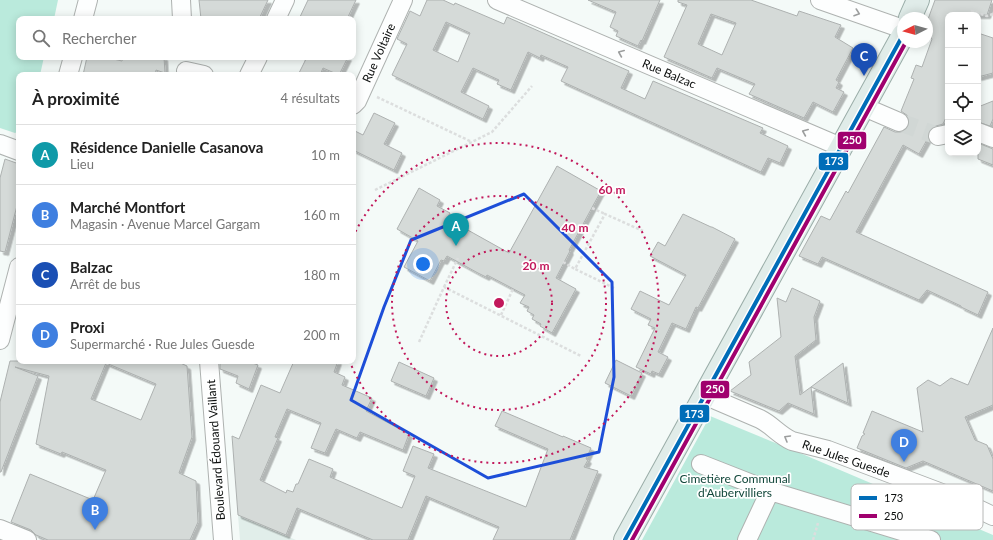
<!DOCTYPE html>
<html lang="fr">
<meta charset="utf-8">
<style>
body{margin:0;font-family:Lato,sans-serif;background:#f2f2f2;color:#222}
.controls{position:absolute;right:12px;top:12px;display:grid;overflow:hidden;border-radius:8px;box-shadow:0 2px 10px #0003}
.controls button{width:36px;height:36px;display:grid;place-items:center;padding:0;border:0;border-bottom:1px solid #e0e0e0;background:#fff;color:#222;font:20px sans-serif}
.compass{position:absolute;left:897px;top:12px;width:36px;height:36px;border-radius:50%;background:#fff;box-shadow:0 2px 10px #0003;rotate:264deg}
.you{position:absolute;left:423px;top:264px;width:14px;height:14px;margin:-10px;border:3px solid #fff;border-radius:50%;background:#1a73e8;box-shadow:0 0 0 6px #1a73e833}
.badge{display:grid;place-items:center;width:26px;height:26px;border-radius:50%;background:#b45309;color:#fff;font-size:13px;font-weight:700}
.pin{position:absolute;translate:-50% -33px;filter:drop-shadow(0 1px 2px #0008)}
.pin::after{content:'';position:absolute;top:21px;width:14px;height:12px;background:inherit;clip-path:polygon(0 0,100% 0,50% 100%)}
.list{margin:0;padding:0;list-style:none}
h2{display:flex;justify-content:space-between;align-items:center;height:52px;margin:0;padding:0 16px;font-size:17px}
h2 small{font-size:13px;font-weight:400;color:#767676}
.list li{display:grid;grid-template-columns:26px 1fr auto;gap:12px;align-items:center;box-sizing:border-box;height:60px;padding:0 16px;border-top:1px solid #e0e0e0}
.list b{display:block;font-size:15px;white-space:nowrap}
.list p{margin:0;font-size:13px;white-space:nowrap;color:#767676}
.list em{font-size:13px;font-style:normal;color:#767676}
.icon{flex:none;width:22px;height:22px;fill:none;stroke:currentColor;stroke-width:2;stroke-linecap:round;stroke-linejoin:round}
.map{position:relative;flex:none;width:993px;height:540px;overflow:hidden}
.search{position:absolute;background:#fff;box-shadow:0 2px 10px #0003;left:16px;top:16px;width:340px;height:44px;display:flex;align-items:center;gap:10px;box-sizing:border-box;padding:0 14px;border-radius:8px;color:#767676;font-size:15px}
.panel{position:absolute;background:#fff;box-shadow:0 2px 10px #0003;left:16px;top:72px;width:340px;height:292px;border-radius:8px}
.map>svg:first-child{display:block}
.built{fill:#e1eeea}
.green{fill:#baeadc}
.building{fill:#d5dad8;stroke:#adb1b0;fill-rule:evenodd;filter:url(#shadow)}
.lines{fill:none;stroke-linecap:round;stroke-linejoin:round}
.minor-tunnel{stroke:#d1d7d5;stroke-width:18;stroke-dasharray:18 9;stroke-linecap:butt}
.minor-casing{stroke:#aeb2b0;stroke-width:20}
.major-casing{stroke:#9aada8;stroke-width:24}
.path{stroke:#dcdede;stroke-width:2.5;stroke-dasharray:3 2;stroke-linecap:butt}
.minor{stroke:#fdfefe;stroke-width:18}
.major{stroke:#e0ece9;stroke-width:22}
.bus-1-casing{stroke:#fff;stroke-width:7}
.bus-2-casing{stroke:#fff;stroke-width:7}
.bus-1{stroke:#006db8;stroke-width:4}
.bus-2{stroke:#a0006e;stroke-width:4}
.oneway{stroke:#9c9e9e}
.marked{fill:none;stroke:#1d4ed8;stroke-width:3;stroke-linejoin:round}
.ring{fill:none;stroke:#c2185b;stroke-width:2;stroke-dasharray:2 4}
.labels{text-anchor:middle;stroke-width:3.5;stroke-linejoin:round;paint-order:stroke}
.street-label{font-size:12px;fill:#0b0e0d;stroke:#fff}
.park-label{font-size:12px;fill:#12483b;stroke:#fff}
.key{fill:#fff;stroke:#b6b7b6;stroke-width:1}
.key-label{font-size:11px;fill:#0b0e0d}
.centre{fill:#c2185b;stroke:#fff;stroke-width:2}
.ring-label{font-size:12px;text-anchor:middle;font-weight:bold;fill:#c2185b;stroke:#fff;stroke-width:3.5;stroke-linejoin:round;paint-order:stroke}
.line-badge{stroke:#fff;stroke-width:1.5}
.badge-label{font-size:11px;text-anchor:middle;font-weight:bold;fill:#fff}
</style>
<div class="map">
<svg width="993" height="540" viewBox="0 0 993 540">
<defs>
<filter id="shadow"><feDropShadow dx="3.5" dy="3.5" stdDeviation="0" flood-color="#0004"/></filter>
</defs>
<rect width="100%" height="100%" fill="#f4faf8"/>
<path class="built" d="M238,515L296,540H240Z"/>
<path class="green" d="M0,0H58L54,19H19V57H44L40,75H19V131L15,133L0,128Z
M710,416L800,453L993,535V540H642Z"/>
<path class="building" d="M199,0H268L259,19H201Z
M308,0H356L347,19H299Z
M427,0H443L454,5L455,3L504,24L507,17L629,71L621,88L645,99L653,81L763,128L760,133L788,146L780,163L768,158L761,172L561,81L568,67L541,55L540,58L528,52L511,90L497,84L499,80L473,68L461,92L489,106L483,119L392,75L407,44L397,39L410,11L420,16ZM446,22L470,33L458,62L433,50Z
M588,0H660L642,41L641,40L638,46L616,36L618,31L610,27L616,12Z
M678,0H751L797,16L799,11L841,25L835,37L853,48L836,80L839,82L836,88L844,92L833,112L813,102L804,118L749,94L755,84L717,68L712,78L664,57L687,5L678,2ZM711,14L736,23L722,55L698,44Z
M935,0H992L987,15H948V113L943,124L936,126L931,128L928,133V138L919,154L903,145L856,232L988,292L978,315L961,307V306L927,290L919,300L822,257L818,264L799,256L821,216L830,220L846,191L848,193L884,127L895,132H900L905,131L908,126L909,121L908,116L901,111L914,79L911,78L916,65L922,67L932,39L927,32V22Z
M978,33L993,38V73L978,77Z
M87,57H105L122,61L123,57H164L165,73L156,70L155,75H83Z
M301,57H348L339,75L323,68L320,75H298L306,59Z
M993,101V119L990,126L978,122V107Z
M374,113L395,123L384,144L402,153L394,170L353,150V130L363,135Z
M978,143L993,149V165L978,159Z
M5,159L19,164V198L5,252L0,251V178Z
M557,166L601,191L569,250L570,251L556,278L576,289L552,333L540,326L541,324L532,319L534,315L527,311L529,307L520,303L525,295L487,275L486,277L478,273L447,256L444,261L441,260L430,281L404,267L418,241L397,229L419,188L440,200L437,206L450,213L448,217L458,222L457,224L509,253Z
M683,214L711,227H712L735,239L698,308L696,307L686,329L672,323L658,352L668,357L659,374L652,371L651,374L636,367L655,328L648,325L651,319L631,309L640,291L669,305L686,275L650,256L658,242L665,246Z
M792,288L820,301L814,317L816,340L795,356L800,395L811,387L814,414L788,403L779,411L730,391L751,375L749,362L781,337L777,298L786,302Z
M993,328V405L965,417L975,440L987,445L993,459V491L923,461L906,468L857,448L862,436L865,434L863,433L872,411L923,432L917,388L928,380L940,386L951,378L968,385Z
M616,360L642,373L631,396L605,383Z
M10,361H176L187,366L192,437L179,473L196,481L198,522L190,540H48L36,535L31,530L11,522L30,474L93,500L106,470L62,452L61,454L36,444L49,376L15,367L38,376L1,472H0V402L9,365ZM106,363L156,384L141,420L91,399Z
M220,361H247L258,365L249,389L236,383L238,376L220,369Z
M294,361H338L334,372L345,377L342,385L372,398L366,411L409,434L403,450L360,432L357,438L336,429L325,453L311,448L321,423L287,409L275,437L278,438L260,480L286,493L287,490L293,492L296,484H298L309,459L333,469L330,477L402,508L415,476L403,471L413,446L434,454L428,468L526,507L548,449L495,426L502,411L563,437V436L591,448L586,459L588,460L584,467L598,471L570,540H493L499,527L426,496L408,540H373L297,508L286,535L238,515L232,436L239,439L261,385L280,393Z
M399,362L434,378L426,396L391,381Z
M843,363L848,403L811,387Z"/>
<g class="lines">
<path class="minor-tunnel" d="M899,122L938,136"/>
<defs>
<path id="minor" d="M181,0L182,19
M497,0L841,147
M820,0L903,29
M83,19L88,0
M276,19L285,0
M186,71L204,75
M68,75L73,57
M249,75L258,57
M353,105L357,101L362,90L403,0
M864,107L899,122
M978,132L993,138
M938,136L948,134
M0,144L19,151
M0,340L19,267
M209,361L223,540
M704,395L760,419C772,425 779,435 792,441L828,450L955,498L993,516
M701,464L770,491L931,540
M0,529L27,540
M747,540L770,491"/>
<path id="major" d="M910,18L918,0
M625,540L903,35"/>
</defs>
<use href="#minor" class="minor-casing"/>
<use href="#major" class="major-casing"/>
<path class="path" d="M971,11L987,16L993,14
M377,97L472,142
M375,190L492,132L532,86
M592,208L605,214
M563,262L575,269
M444,287L458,258
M614,288L575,269L605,214L643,231
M501,315L513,289
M419,342L444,287L581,356
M813,540L818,523"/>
<use href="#minor" class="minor"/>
<use href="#major" class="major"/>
<defs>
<path id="bus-1" d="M625,540L903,35"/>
<path id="bus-2" d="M632,540L906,42"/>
</defs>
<use href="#bus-1" class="bus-1-casing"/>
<use href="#bus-2" class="bus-2-casing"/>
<use href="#bus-1" class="bus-1"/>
<use href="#bus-2" class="bus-2"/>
</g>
<defs><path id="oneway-chevron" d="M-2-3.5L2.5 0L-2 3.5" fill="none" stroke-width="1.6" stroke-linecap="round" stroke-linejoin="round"/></defs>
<g class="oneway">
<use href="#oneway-chevron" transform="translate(857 13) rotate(19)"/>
<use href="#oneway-chevron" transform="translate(621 53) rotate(-157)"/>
<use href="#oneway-chevron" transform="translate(805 132) rotate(-157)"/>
<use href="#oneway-chevron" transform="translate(787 438) rotate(-150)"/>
</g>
<path class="marked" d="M524,194L612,282L614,377L599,452L488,478L351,400L384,307L411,240Z"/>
<g class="ring">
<circle cx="499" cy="303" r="53"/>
<circle cx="499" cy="303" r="107"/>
<path d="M353 237A160 160 0 1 1 350 362"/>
</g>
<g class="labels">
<g class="street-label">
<text transform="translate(379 53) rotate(-66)" y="4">Rue Voltaire</text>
<text transform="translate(669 74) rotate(23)" y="4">Rue Balzac</text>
<text transform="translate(216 450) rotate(-94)" y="4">Boulevard Édouard Vaillant</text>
<text transform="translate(846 459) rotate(19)" y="4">Rue Jules Guesde</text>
</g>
<g class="park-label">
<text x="735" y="483">Cimetière Communal<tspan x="735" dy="14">d'Aubervilliers</tspan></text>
</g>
</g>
<rect x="851" y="484" width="132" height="46" rx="6" class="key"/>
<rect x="859" y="496" width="18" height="4" fill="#006db8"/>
<rect x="859" y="514" width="18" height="4" fill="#a0006e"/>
<g class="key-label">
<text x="884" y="502">173</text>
<text x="884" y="520">250</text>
</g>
<circle cx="499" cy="303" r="6" class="centre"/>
<g class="ring-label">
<text x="612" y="194">60 m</text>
<text x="575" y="232">40 m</text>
<text x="536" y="270">20 m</text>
</g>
<g class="line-badge">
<rect x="837" y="131" width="30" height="19" rx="4" fill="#a0006e"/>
<rect x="818" y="152" width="31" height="19" rx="4" fill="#006db8"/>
<rect x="700" y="380" width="30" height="19" rx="4" fill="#a0006e"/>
<rect x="679" y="404" width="31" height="19" rx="4" fill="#006db8"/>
</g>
<g class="badge-label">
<text x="852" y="144">250</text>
<text x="834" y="165">173</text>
<text x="715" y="393">250</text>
<text x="694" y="418">173</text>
</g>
</svg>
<div class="controls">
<button>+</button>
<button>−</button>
<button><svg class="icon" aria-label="locate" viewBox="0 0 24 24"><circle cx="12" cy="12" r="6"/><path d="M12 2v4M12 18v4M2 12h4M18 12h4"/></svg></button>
<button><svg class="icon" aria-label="layers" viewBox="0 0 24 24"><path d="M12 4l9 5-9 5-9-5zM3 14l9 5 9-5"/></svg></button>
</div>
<svg class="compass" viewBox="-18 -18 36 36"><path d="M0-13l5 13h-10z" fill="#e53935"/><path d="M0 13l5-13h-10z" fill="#767676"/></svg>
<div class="you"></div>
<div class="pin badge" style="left:456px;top:246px;background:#0f9aa8">A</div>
<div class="pin badge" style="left:95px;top:530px;background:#3f7fe0">B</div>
<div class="pin badge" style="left:864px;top:76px;background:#1a4fb4">C</div>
<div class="pin badge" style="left:904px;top:462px;background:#3f7fe0">D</div>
<div class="search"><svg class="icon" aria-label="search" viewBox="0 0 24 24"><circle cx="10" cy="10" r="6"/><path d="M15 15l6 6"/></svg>Rechercher</div>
<section class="panel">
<h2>À proximité<small>4 résultats</small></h2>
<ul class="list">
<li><span class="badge" style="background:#0f9aa8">A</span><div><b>Résidence Danielle Casanova</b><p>Lieu</p></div><em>10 m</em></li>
<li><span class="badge" style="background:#3f7fe0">B</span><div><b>Marché Montfort</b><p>Magasin · Avenue Marcel Gargam</p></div><em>160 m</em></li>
<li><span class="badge" style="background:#1a4fb4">C</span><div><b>Balzac</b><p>Arrêt de bus</p></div><em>180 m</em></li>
<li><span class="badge" style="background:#3f7fe0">D</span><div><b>Proxi</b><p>Supermarché · Rue Jules Guesde</p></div><em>200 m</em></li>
</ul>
</section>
</div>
